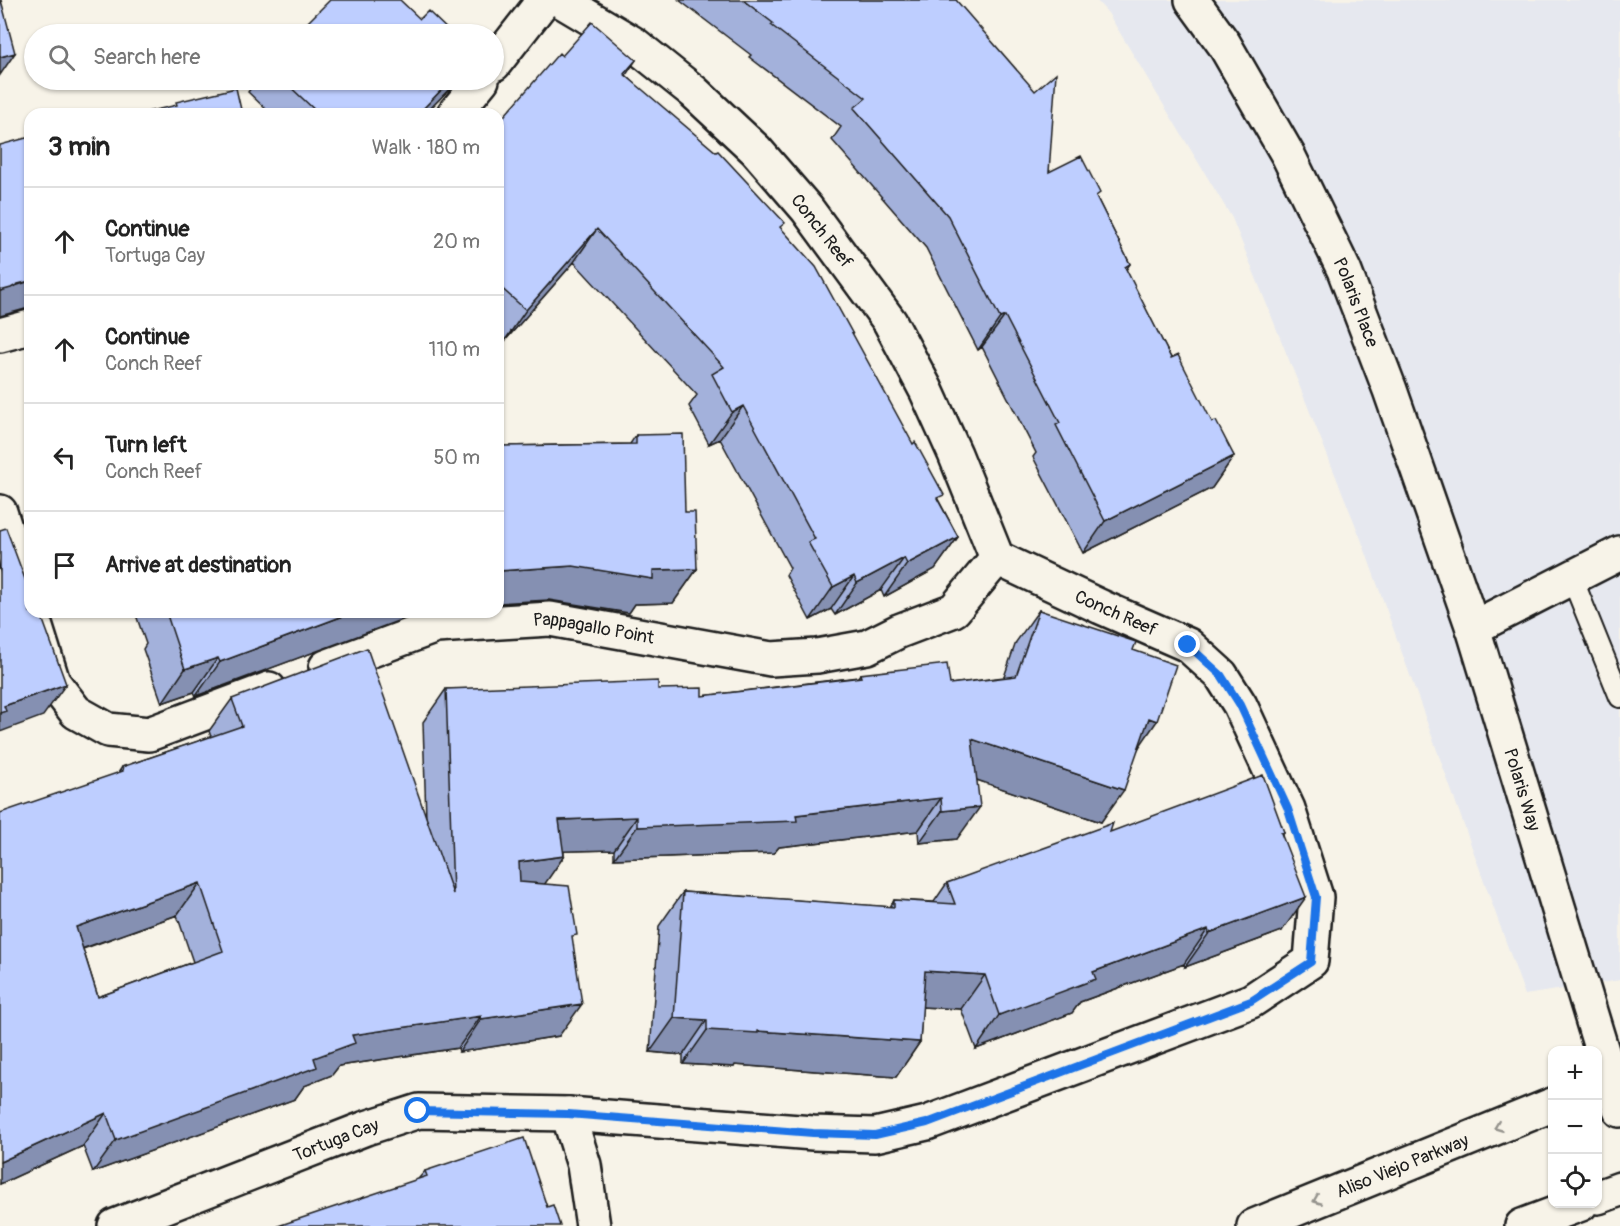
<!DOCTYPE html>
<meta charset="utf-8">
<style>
body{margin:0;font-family:Pangolin,sans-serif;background:#f6f6f6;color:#222}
.controls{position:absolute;right:18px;bottom:18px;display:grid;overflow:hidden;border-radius:12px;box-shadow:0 2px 4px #0004}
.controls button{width:54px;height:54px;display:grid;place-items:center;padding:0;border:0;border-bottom:2px solid #e0e0e0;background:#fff;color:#222;font:30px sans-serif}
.stop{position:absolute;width:18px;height:18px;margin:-14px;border:4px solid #1a73e8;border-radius:50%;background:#fff}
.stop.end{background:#1a73e8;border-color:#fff;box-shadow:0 2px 6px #0008}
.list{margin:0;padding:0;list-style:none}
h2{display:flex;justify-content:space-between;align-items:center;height:78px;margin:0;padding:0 24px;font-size:26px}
h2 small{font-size:20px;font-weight:400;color:#767676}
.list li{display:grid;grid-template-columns:39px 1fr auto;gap:18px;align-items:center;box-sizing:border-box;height:108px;padding:0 24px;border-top:2px solid #e0e0e0}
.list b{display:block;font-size:22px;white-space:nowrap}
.list p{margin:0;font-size:20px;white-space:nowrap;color:#767676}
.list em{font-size:20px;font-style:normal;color:#767676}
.icon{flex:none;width:33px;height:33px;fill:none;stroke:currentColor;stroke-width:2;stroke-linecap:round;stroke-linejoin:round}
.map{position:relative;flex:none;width:1620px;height:1226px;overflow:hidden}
.search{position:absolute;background:#fff;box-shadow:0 2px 4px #0004;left:24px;top:24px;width:480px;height:66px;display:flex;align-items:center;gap:15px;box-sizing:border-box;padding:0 21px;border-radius:33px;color:#767676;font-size:22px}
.panel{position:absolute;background:#fff;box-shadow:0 2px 4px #0004;left:24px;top:108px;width:480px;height:510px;border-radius:18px}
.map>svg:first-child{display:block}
.built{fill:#e6e8ef}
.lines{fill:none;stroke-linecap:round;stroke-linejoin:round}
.lane-casing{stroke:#1c1c1c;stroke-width:24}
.street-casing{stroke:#1c1c1c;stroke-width:38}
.secondary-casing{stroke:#1c1c1c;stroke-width:38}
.lane{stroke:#f7f3e8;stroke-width:20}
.street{stroke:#f7f3e8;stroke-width:33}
.secondary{stroke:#f7f3e8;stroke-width:33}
.wall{fill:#a3b1db;stroke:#1c1c1c;stroke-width:1.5;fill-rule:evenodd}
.shaded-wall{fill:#8590b2;stroke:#1c1c1c;stroke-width:1.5}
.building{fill:#beceff;stroke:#1c1c1c;stroke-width:1.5;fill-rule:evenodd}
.oneway{stroke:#94928c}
.route{stroke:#1a73e8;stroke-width:8}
.labels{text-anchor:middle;stroke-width:5;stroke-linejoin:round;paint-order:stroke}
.street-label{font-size:18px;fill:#1c1c1c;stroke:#f7f3e8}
</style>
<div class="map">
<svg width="1620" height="1226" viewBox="0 0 1620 1226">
<rect width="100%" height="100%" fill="#f7f3e8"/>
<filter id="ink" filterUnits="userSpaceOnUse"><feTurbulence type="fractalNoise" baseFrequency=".0167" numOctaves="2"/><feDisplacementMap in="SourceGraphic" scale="12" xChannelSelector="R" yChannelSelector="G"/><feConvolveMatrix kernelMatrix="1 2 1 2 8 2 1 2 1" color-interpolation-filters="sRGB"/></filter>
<g filter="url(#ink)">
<path class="built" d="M1096,0H1620V980L1525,995L1361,539L1232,218L1108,13Z"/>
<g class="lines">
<defs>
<path id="lane" d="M1572,578L1620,697"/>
<g id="street">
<path id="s1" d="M1192,0L1224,44L1288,155L1344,270L1390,390L1473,628"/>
<path d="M494,64L544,0"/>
<path d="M454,114L482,80"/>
<path d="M0,335L30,327"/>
<path d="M0,512L19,571"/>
<path id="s2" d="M1620,553L1473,628L1620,1110"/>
<path d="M31,612L53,682L76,712L108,730L149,734L269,689"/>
<path id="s3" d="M326,667L436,626L550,619L771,659L817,656L867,647L899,631L954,610L997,558"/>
<path d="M568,1114L584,1165L593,1226"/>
<path id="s4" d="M115,1226L366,1128L419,1111L568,1114L813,1133L875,1135L927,1123L1251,1001L1311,961L1316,897L1288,809L1240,705L1221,675L1188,645L1101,607L997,558L955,454L926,390L890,322L807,209L756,150L694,92L634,44L560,0"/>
</g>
<g id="secondary">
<path d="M1598,1087L1620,1077"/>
<path d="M1598,1197L1620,1189"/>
<path id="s5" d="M1254,1226L1552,1105"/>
<path d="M1522,1226L1581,1204"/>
</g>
</defs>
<use href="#lane" class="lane-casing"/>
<use href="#street" class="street-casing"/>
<use href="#secondary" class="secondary-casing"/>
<use href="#lane" class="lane"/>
<use href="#street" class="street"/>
<use href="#secondary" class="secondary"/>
</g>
<path class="wall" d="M679,0H956L1049,172L1097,198L1130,264L1126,270L1171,358L1234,456L1212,488L1083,553L1033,457L1036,453L982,347L978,350L926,248L832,140L841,127L749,57L751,55Z
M562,56L636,60L626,75L781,229L939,501L958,537L935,569L884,597L881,590L835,615L831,609L810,620L786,575L790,568L720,439L709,444L689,406L697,395L574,262L503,343L498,338V123Z
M257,80H458L425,114H271L248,92Z
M636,435L685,512L697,569L673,603L635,604L629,613L549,600L498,603V446L630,444Z
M1039,610L1133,650L1139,747L1101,822L977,780L957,839L919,843L918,831L779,847L774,853L614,859V850L564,851V856L544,884L572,941L559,1036L459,1052L458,1048L339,1066L332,1075L304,1086L295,1099L93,1172L83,1146L0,1184L118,773L122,767L211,737L209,731L232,699L426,818L423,722L446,689H658L702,696L858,677L860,674L950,684L1004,677L1016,642ZM177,915L193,962L98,997L83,949Z
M135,612H422L196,696L194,692L162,703L143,649L146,644Z
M1110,832H1284L1282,835V931L1185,967L1184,964L1080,1002L1072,1013L976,1049L961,1009L922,1007L920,1042L896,1077L735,1065L734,1067L683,1064V1055L650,1052L659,926L683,892L890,907L894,900L934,902L947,883Z
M425,1171L547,1207L419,1178Z"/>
<path class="shaded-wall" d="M15,53L0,75V57Z
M451,80H458L425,114H418Z
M597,229L574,262L503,343L526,310Z
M30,281V309H25L0,316V291Z
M1005,316L982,347L978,350L1000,318Z
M743,406L720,439L709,444L732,412Z
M1234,456L1212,488L1083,553L1105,521Z
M958,537L935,569L884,597L907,564Z
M904,558L881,590L835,615L857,583Z
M573,566L653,570L697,569L673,603L635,604L629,613L549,600L498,603V571Z
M854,576L831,609L810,620L833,587Z
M354,612H422L196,696L220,662Z
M218,658L194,692L162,703L185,669Z
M66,684L43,716L0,732V712L4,706Z
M1149,718L1157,721L1135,753Z
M972,739L1124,790L1101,822L950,771Z
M941,798L918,831L779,847L774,853L614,859L637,827L796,815Z
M980,807L957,839L919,843L942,811Z
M637,817L614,850L536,852L559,820Z
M564,856L542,888L496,894L519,862Z
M200,883L177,915L53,959L76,927Z
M1306,897L1282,931L1185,967L1209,933Z
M1208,929L1184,964L1080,1002L1072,1013L976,1049L999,1015L1093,972Z
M925,971L985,975L961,1009L902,1006Z
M582,1004L559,1036L459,1052L481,1019Z
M481,1016L458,1048L339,1066L332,1075L304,1086L295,1099L93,1172L116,1140L314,1058L352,1035Z
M674,1018L707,1020L683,1055L650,1052Z
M707,1030L758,1031L920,1042L896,1077L735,1065L734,1067L683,1064Z
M106,1113L83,1146L0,1184V1162Z"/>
<path class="building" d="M0,0H1L15,53L0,57Z
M330,0H400L420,19L428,11L452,34H296Z
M743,0H956L1035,91L1056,73L1049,172L1081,156L1100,193L1096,196L1130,264L1125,267L1171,358L1178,355L1212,422L1216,421L1234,456L1105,521L1056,425L1060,423L1005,316L1000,318L948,216L854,108L866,98L771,25L773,23Z
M592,22L636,60L624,74L716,152L718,151L785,223L780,227L816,267L913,444L915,442L944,495L937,498L958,537L907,564L904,558L857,583L854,576L833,587L808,542L815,539L743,406L732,412L712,374L724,367L597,229L526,310L498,285V123L559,53L562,56Z
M283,80H451L418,114H319Z
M236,88L242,114H138L177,105L176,102Z
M30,137V281L18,284L11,288L0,291V145Z
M683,434L685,512H695L697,569L653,570V579L573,566L498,571V446L636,444V435Z
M6,528L28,587H30V612H40L66,684L4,706L6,711L0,713V530Z
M1039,610L1136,642L1133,650L1176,665L1157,721L1149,718L1124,790L972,739L980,807L942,811L941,798L796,815L797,821L637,827V817L559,820L564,856L519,862L520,882L569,886L577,935L572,936L582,1004L481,1019V1016L352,1035L355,1043L314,1058L317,1067L116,1140L106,1113L0,1162V813L123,771L122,767L242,726L232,699L367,648L453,894L446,689L658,681V689L702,688V696L861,677L860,674L947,664L950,684L1016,676ZM200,883L223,951L98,997L76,927Z
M171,612H354L220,662L218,658L185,669L167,615L171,613Z
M1263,775L1284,832L1281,833L1306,897L1209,933L1208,929L1093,972L1096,979L999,1015L985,975L925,971L920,1042L758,1031V1033L707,1030V1020L674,1018L683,892L894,907V900L955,904L947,883L1113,823L1110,832Z
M524,1138L547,1207L553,1205L560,1226H278L427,1176L425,1171Z"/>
<defs><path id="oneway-chevron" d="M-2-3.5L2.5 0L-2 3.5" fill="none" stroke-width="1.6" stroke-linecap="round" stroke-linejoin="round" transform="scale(1.5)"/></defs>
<g class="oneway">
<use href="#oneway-chevron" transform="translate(1498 1127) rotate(158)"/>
<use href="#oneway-chevron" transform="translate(1317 1200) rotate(158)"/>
</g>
</g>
<g class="lines" filter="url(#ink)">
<path class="route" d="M418,1111L568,1114L813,1133L875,1135L927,1123L1251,1001L1311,962L1316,897L1288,809L1240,705L1221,675L1188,645"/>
</g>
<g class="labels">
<g class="street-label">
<text transform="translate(822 231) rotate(52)" y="6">Conch Reef</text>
<text dy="6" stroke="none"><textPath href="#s1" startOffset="345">Polaris Place</textPath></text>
<text transform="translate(1116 613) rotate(24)" y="6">Conch Reef</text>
<text dy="6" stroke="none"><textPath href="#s3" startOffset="276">Pappagallo Point</textPath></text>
<text dy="6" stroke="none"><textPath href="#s2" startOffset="334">Polaris Way</textPath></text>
<text dy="6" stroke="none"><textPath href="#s4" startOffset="237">Tortuga Cay</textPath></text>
<text dy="6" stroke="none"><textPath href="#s5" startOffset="160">Aliso Viejo Parkway</textPath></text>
</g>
</g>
</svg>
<div class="controls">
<button>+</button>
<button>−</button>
<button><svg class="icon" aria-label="locate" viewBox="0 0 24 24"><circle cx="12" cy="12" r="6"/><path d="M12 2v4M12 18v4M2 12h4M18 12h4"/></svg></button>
</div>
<div class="stop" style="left:418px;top:1111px"></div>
<div class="stop end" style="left:1188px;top:645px"></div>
<div class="search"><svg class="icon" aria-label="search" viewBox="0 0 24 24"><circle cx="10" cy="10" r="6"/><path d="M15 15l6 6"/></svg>Search here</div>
<section class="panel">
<h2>3 min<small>Walk · 180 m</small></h2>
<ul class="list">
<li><svg class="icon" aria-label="ahead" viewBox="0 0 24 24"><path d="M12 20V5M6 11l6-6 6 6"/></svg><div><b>Continue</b><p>Tortuga Cay</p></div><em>20 m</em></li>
<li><svg class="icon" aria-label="ahead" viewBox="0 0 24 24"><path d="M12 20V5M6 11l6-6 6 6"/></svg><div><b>Continue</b><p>Conch Reef</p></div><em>110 m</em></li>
<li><svg class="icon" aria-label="left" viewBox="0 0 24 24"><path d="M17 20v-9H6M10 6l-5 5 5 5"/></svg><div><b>Turn left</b><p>Conch Reef</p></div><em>50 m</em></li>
<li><svg class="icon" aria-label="arrive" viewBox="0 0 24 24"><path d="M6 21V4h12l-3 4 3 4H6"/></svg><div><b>Arrive at destination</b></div></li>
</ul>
</section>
</div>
